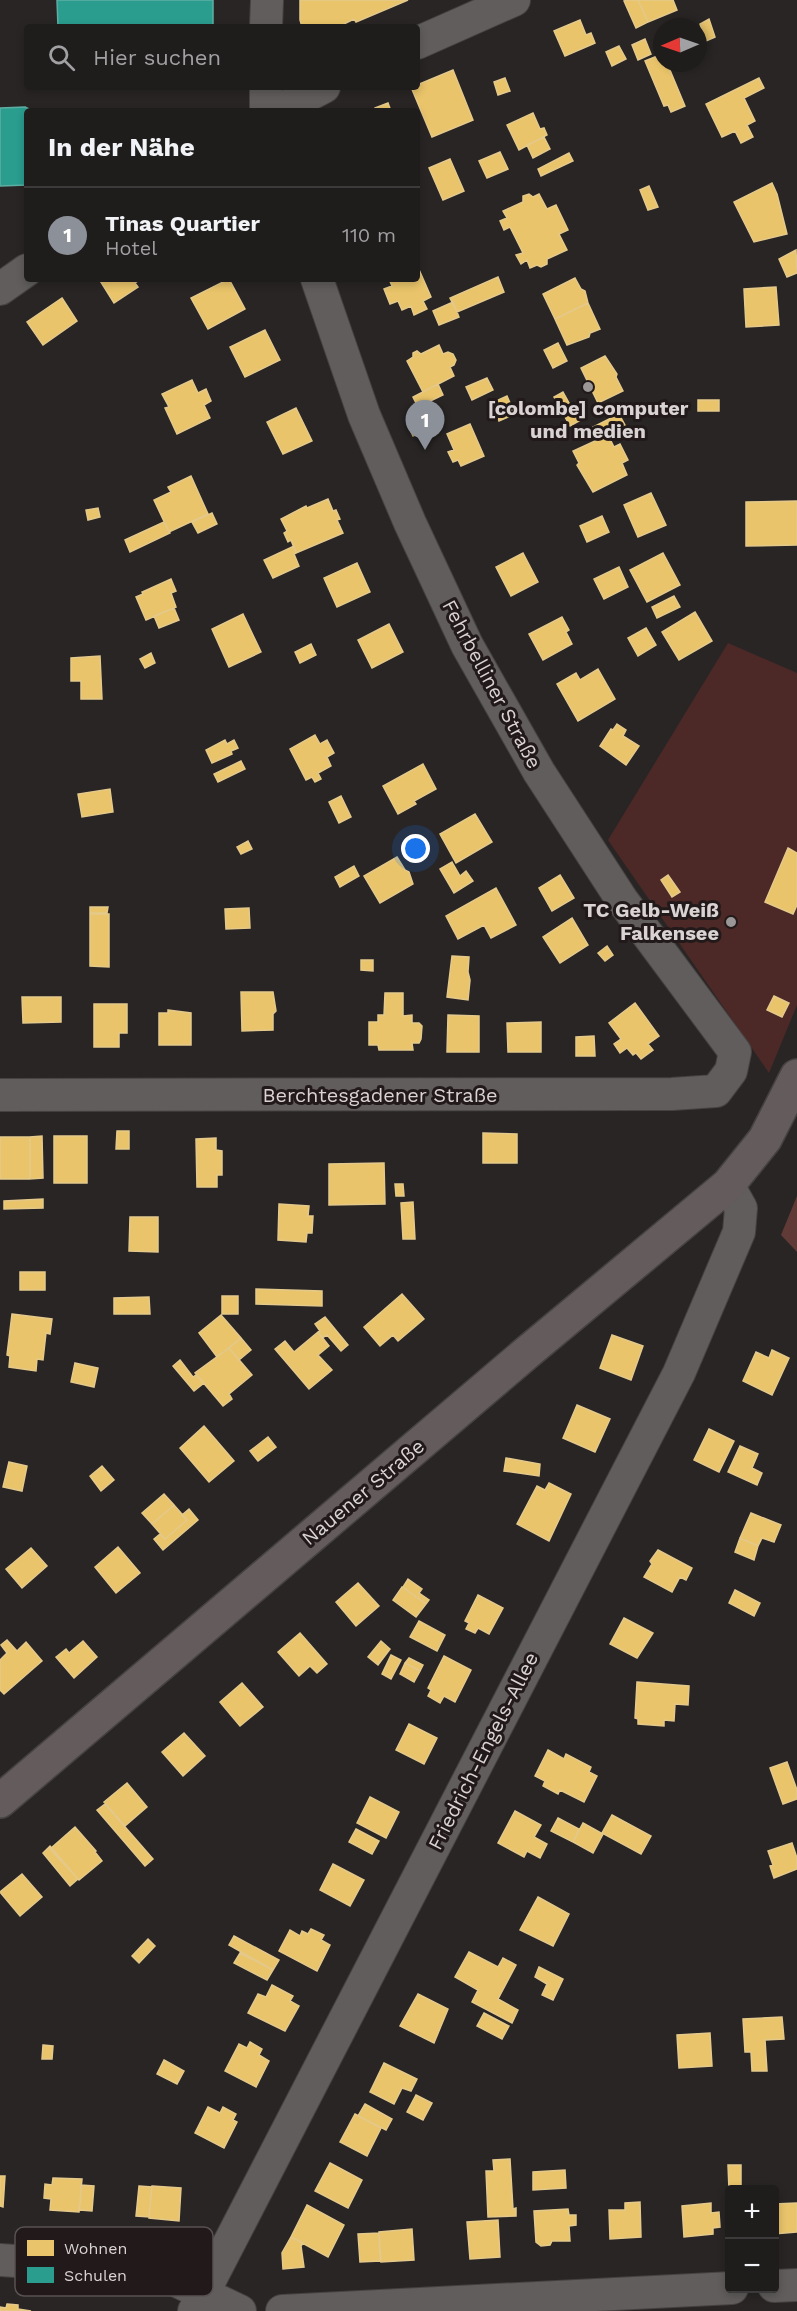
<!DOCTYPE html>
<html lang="de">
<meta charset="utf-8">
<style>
body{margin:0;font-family:"Work Sans",sans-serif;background:#272525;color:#f1f3f6}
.controls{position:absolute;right:18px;bottom:18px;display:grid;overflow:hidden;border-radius:6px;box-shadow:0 3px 9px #0003}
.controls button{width:54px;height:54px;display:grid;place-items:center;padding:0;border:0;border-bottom:2px solid #3c3a3b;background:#1f1c1c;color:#f1f3f6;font:30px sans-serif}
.compass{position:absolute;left:653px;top:18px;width:54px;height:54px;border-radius:50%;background:#1f1c1c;box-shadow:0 3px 9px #0003;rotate:268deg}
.you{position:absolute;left:416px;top:849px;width:21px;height:21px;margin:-15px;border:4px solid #fff;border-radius:50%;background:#1a73e8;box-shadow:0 0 0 9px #1a73e833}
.badge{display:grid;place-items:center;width:39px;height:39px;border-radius:50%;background:#8c9099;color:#fff;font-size:20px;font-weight:700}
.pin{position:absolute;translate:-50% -50px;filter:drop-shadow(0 2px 3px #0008)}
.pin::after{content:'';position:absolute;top:32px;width:21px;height:18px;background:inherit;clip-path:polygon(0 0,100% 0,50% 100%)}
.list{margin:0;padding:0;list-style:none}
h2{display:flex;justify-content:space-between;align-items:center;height:78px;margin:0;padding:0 24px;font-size:26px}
h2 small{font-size:20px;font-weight:400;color:#a1a1a3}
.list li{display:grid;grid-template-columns:39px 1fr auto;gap:18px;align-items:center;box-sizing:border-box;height:96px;padding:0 24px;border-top:2px solid #3c3a3b}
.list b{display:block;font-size:22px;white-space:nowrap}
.list p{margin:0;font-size:20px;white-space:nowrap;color:#a1a1a3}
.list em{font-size:20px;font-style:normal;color:#a1a1a3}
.icon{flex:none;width:33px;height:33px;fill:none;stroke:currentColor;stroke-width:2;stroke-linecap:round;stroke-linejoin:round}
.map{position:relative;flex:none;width:797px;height:2311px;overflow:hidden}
.search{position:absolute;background:#1f1c1c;box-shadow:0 3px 9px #0003;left:24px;top:24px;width:396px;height:66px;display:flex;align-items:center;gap:15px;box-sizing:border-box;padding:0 21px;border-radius:6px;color:#a1a1a3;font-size:22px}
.panel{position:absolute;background:#1f1c1c;box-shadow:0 3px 9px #0003;left:24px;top:108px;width:396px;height:174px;border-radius:6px}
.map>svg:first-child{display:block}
.green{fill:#4c2927}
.forest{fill:#603a36}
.homes{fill:#e9c46a;stroke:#e4c98a;stroke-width:1.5}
.schools{fill:#2a9d8f;stroke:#5eaea3;stroke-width:1.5}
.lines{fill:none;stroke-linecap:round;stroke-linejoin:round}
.minor-casing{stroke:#464242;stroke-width:34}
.major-casing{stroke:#464242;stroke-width:36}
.minor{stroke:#605d5c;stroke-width:32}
.major{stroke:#645c5c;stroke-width:33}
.poi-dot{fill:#9b9796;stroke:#221a1a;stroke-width:2}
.labels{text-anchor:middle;stroke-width:6;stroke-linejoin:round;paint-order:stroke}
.poi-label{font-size:20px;font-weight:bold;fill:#d9d4d3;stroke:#221a1a}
.street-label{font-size:20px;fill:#d9d4d3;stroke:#221a1a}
.key{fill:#221a1a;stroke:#595252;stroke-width:1.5}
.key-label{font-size:16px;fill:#d9d4d3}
</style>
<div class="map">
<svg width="797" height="2311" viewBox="0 0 797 2311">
<rect width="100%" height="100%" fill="#292525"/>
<path class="green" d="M728,643L797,673V1005L769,1073L608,840Z"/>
<path class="forest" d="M797,1196V1252L781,1235Z"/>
<path class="homes" d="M300,0H408L356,22L354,19L338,27H302L300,20Z
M627,0H638L648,22L636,28L624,1Z
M638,0H673L677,10L648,22Z
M709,19L715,37L706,41L700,24Z
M580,20L586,35L591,33L595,43L565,56L554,31Z
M645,39L651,54L638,60L632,45Z
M619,46L626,59L612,66L606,52Z
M662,54V63H667L685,106L671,112L668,105L664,106L645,61Z
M453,70L473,120L432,137L411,87H417V85Z
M505,78L510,91L498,95L494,82Z
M759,78L764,88L744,98L755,121L747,125L753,137L741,143L735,131L722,137L706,104Z
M388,103L391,111H376L375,108Z
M533,113L540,129L544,128L547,135L519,150L507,125Z
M544,137L550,149L533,158L527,145Z
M500,152L508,169L487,178L479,161Z
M569,153L573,161L541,176L538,169Z
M450,159L464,191L443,200L429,168Z
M772,183L777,194L787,234L754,242L734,202Z
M649,186L658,207L648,210L640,190Z
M529,194L533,197L539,194L547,209L556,205L568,230L559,234L567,250L547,259V264L541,267L537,265L530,268L527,260L521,264L516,255L523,253L510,227L504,230L500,221L507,218L503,211L523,202V196Z
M796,250L797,273L787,277L779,259Z
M417,265L431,297L423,301L427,309L414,315L411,306L402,310L398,301L390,304L384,289L392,286L389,279H417Z
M498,277L504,292L457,312L450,298Z
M575,278L581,289L585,291L588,303L555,319L543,294Z
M99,279H141L135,283L138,287L114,303Z
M229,279L245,309L208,329L191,298Z
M776,287L779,325L746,327L744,289Z
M62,298L77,321L43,345L27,322Z
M453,302L459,317L439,325L433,311Z
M588,303L600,329L590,333L589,337L567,345L555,319Z
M265,330L280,360L245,377L230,347Z
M558,343L567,361L553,368L544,350Z
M439,345L443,354L448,352L453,354L456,360L454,365L450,367L454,376L423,392L407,361L413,357V353L417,351L421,354Z
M605,356L617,374L616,377L623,391L598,403L581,368Z
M487,378L493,390L472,400L466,387Z
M192,380L198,393L206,389L211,401L204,405L210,418L177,434L165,408L169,407L162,394Z
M438,384L443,395L418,407L413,397Z
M563,392L579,421L570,426L554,397Z
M507,396L515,414L499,421L492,403Z
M698,400H719V411H698Z
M296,408L312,441L283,454L267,422Z
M430,413L436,425L413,436L407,424Z
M619,414L626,427L597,440L591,428Z
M470,424L484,456L461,466L458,460L453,462L448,452L454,450L447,434Z
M608,435L614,447L620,444L628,460L622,463L627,475L593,492L577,465L579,463L573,451Z
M191,476L208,514L169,532L154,500L171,492L168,487Z
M651,493L666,525L638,537L624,505Z
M328,499L333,511L336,510L340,519L337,520L343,533L296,553L291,540L288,542L284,533L287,531L281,519L306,506L307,508Z
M797,501V545L746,546V502Z
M98,508L100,517L88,520L86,510Z
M212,513L217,524L198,533L192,522Z
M602,516L609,532L587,542L580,526Z
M164,522L170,533L130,552L125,540Z
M294,546L296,553L294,554L299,566L273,578L264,560Z
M523,553L538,582L511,596L496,567Z
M663,553L680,585L647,602L630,570Z
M357,563L370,592L337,607L324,578Z
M619,567L628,587L604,599L594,579Z
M171,579L176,591L171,593L176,607L146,620L136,597L143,594L142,592Z
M674,596L680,607L657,618L652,607Z
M174,608L179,620L159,628L154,616Z
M695,612L712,641L679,660L662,632Z
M243,614L261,652L229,667L212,629Z
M562,617L569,630L566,632L572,644L543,660L529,634Z
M389,624L403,652L372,668L358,640Z
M646,628L656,645L638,656L628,638Z
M311,644L316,655L300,663L295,652Z
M151,653L155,663L145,668L140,659Z
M100,656L102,699H81V681H71V658Z
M598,669L615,699L578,721L557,684L576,673L580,680Z
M617,724L626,730L623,736L639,746L626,765L600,746L611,729L613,730Z
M315,735L320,744L327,740L334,753L327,757L331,766L318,773L321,779L315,782L312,777L306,780L290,749Z
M225,740L227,744L234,740L238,748L231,751L232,754L212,763L206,750Z
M241,761L245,769L218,782L214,774Z
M423,764L436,789L414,801L416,804L398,814L383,786Z
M110,789L113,812L82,817L78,794Z
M341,796L351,817L339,823L329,802Z
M475,814L492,842L456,863L440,834Z
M248,841L252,849L241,854L237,847Z
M788,848L797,853V905L793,914L765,902Z
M397,857L405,870L409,872L413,884L380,903L364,876Z
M452,862L460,876L466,871L473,881L454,893L440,869Z
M354,866L359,876L340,887L335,877Z
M560,875L574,898L552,911L539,888Z
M668,875L680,892L672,897L661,880Z
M496,888L516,925L491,938L484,925L458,939L446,916Z
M90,907H108L107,913H90Z
M249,908L250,928L226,929L225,909Z
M90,914H109V967L90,966Z
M572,918L588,945L560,963L543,937Z
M607,946L613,955L605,961L598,953Z
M452,956L469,957L468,972L470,980L468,1000L447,997Z
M361,960H373V971L361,970Z
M241,992H273L276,1011L273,1014V1030L242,1031Z
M385,993H403V1016L412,1015V1023H419L422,1026L421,1039L419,1043H412L413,1050H379L378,1045H369V1022H378V1015H384Z
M774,996L789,1003L782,1017L767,1010Z
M22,997H61V1022L23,1023Z
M635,1003L659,1036L648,1044L653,1050L641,1059L636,1053L633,1055L627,1048L620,1053L614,1044L621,1039L609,1023Z
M94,1004H127V1033H119V1047H94Z
M168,1010L191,1013V1045H159V1013H168Z
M448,1015L479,1016V1052H447Z
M541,1022V1052H508L507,1023Z
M594,1036L595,1056H576V1037Z
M117,1131H129V1149H116Z
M483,1133L517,1134V1163H483Z
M42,1136L43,1178L30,1179V1137Z
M54,1136H87V1183H54Z
M0,1137H30V1179H0Z
M216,1138V1150L222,1151V1175H217V1187H197L196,1139Z
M384,1163L385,1204L329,1205V1164Z
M395,1184H403L404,1196H396Z
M43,1199V1208L4,1209V1201Z
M413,1202L415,1239H403L401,1203Z
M279,1204L309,1206L308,1216H313L312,1233H307L306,1242L278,1240Z
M130,1217H158V1252L129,1251Z
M20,1272H45V1290H20Z
M256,1289L322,1291V1306L256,1304Z
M402,1294L424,1319L398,1341L393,1335L380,1346L364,1327Z
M222,1296H238V1314H222Z
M149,1297L150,1314H114V1298Z
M12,1314L52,1319L50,1334L46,1333L43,1360L37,1359L36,1371L9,1367L10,1356L7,1355Z
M221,1315L241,1338L217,1357L199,1333Z
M325,1317L348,1345L341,1351L327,1335L322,1338L318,1332L320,1331L315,1324Z
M318,1332L329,1346L318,1355L332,1370L309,1389L275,1349L285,1341L294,1352Z
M612,1335L643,1346L631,1380L600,1368Z
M241,1338L251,1350L239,1360L229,1348Z
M229,1348L252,1375L229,1394L232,1399L223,1406L195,1373Z
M772,1350L789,1358L772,1395L743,1381L756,1352L769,1358Z
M180,1360L193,1377L196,1375L204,1383L194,1391L173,1366Z
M75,1363L98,1368L94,1387L71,1382Z
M577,1405L610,1419L595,1452L563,1438Z
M204,1426L234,1461L209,1482L180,1448Z
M709,1429L734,1441L719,1472L694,1460Z
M268,1437L276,1447L258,1461L250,1451Z
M740,1446L758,1454L752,1468L762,1473L757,1485L728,1472Z
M506,1458L540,1464L539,1476L504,1471Z
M9,1462L27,1466L22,1491L3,1487Z
M102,1466L114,1480L101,1491L90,1476Z
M549,1483L571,1494L549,1541L517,1524L537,1486L545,1490Z
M164,1494L174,1505L152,1524L142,1513Z
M174,1505L187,1520L165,1539L152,1524Z
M189,1509L198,1520L163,1550L154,1539L160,1534L165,1539L187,1520L182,1515Z
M751,1513L781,1525L774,1542L762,1538L758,1546L740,1538Z
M740,1538L758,1546L754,1560L735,1552Z
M118,1547L140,1573L116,1593L95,1567Z
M31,1548L47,1566L22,1588L6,1569Z
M658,1550L692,1568L686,1580L680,1577L672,1592L644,1577L652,1564L650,1561Z
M408,1579L422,1589L419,1593L429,1600L426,1604L403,1587Z
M358,1583L379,1606L356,1626L336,1602Z
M402,1587L426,1604L416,1617L393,1600Z
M735,1590L760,1603L754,1616L729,1603Z
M478,1595L503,1608L489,1634L478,1628L475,1633L466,1629L469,1623L465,1621Z
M624,1618L653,1633L637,1658L610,1644Z
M419,1621L445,1635L437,1651L410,1637Z
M300,1633L327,1664L317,1673L310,1666L299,1676L278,1652Z
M7,1640L17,1651L26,1642L42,1661L4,1694L0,1690V1660L7,1653L1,1645Z
M83,1641L97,1657L74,1678L56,1657L66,1649L69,1653Z
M381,1641L390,1649L378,1665L368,1657Z
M391,1655L401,1660L391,1679L382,1674Z
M444,1656L471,1670L455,1702L444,1696L440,1703L428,1696L431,1690L428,1688Z
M409,1658L423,1665L420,1671L405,1663Z
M405,1663L420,1671L414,1682L400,1674Z
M637,1682L689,1686L688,1705L675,1704L674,1721L664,1720V1726L638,1724V1719L635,1718Z
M242,1683L263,1707L240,1726L220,1702Z
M409,1724L437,1738L424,1764L396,1750Z
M184,1733L205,1756L183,1776L162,1752Z
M548,1750L564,1759L566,1754L591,1767L589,1772L597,1776L584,1802L560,1790L558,1794L543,1786L545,1781L535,1776Z
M787,1762L797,1790V1799L783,1804L770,1768Z
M127,1783L147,1807L125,1826L104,1802Z
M370,1797L399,1812L386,1838L357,1823Z
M105,1804L153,1859L145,1866L97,1810Z
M515,1811L541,1825L534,1837L547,1844L540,1858L527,1851L524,1857L498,1843Z
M612,1815L651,1836L641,1854L602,1833Z
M558,1818L579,1829L573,1842L551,1831Z
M583,1823L603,1834L593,1853L573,1842Z
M75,1827L96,1851L95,1852L102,1861L79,1880L50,1849Z
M356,1829L379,1841L372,1854L349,1842Z
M792,1843L797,1858V1869L774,1878L770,1866L773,1865L768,1851Z
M50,1846L78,1879L70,1886L43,1853Z
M333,1864L364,1880L350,1906L320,1890Z
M22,1874L42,1897L20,1916L0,1892Z
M538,1897L569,1914L553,1946L520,1930Z
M311,1929L324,1935L321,1940L330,1945L317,1971L279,1951L290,1930L300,1936L302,1931L308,1934Z
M234,1936L279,1960L273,1970L229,1945Z
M148,1939L155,1946L139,1963L132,1956Z
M469,1952L498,1967L503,1958L516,1965L498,1999L518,2010L512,2023L472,2002L478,1990L455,1977Z
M240,1953L273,1970L267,1980L234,1963Z
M539,1967L563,1979L553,2000L542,1995L547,1984L535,1977Z
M272,1985L293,1996L290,2001L299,2006L285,2031L248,2013L258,1994L266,1997Z
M418,1994L448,2009L434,2043L400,2026Z
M484,2013L509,2026L502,2039L477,2026Z
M782,2017L784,2039L765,2040L767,2071H752L751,2052H745L743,2019Z
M710,2033L712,2066L679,2068L677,2035Z
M250,2042L262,2049L259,2055L269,2061L256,2087L225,2071L239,2044L247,2048Z
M43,2045L53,2046L52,2059H42Z
M164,2060L184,2071L177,2084L157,2074Z
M384,2063L417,2079L411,2091L402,2088L394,2104L370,2092Z
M416,2095L432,2103L423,2120L407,2112Z
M365,2104L392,2119L386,2130L358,2116Z
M208,2107L220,2113L223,2107L236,2114L233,2120L237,2122L224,2148L195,2133Z
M355,2114L381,2128L367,2156L340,2142Z
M510,2159L513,2209L516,2208V2216L488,2217L486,2171H494L493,2160Z
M330,2163L362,2180L348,2208L315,2191Z
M728,2165H741V2189L729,2190Z
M565,2170L566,2188L533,2190V2172Z
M0,2176H5L3,2207L0,2206Z
M53,2178L82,2179L79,2212L50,2210L51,2199L44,2198L45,2184L52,2185Z
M81,2185L94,2186L92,2211L80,2210Z
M139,2186L152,2187L149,2217L136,2216Z
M152,2186L181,2188L179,2221L149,2218Z
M640,2202L641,2237L610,2239L609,2210H625V2203Z
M711,2203V2213L719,2212L720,2227L713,2228V2234L684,2237L682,2206Z
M797,2203V2232L774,2234V2204Z
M307,2205L344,2225L328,2257L291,2237Z
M568,2209L569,2215H576V2225L569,2226L570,2241H552L550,2245L541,2246L536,2242L534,2211Z
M498,2220L500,2257L470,2259L467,2222Z
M412,2229L414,2260L381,2262L379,2232Z
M379,2233L380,2261L360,2262L358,2234Z
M291,2237L303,2243L301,2246L304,2267L283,2269L282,2253Z
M7,2304L18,2305V2309L31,2311H0V2307L6,2308Z"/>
<path class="schools" d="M57,0H213V27H58Z
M25,107L33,111H27V185L0,186V108Z"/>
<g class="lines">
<defs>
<path id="minor" d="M266,27L267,0
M417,43L514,0
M266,87V111
M278,111L324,87
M0,289L27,270
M0,1095L672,1094L716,1091L731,1071L735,1052L622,900L539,772L467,645L410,523L364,415L317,279
M0,2260L133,2269L162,2274L240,2311
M774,2286L797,2285
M194,2311L679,1373L739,1232L741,1208L728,1185
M282,2311L732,2288"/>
<path id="major" d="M0,1801L530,1350L728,1185L765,1139L797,1076"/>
</defs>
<use href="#minor" class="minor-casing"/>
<use href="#major" class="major-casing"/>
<use href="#minor" class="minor"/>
<use href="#major" class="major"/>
</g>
<g class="poi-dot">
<circle cx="588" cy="387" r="6"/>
<circle cx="731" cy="922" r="6"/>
</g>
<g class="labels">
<g class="poi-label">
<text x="588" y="415">[colombe] computer<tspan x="588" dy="23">und medien</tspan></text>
<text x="719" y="917" text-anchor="end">TC Gelb-Weiß<tspan x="719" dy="23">Falkensee</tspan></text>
</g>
<g class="street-label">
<text transform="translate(492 684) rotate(62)" y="7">Fehrbelliner Straße</text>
<text x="380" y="1102">Berchtesgadener Straße</text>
<text transform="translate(363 1492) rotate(-40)" y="7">Nauener Straße</text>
<text transform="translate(483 1751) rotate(-63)" y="7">Friedrich-Engels-Allee</text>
</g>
</g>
<rect x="15" y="2227" width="198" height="69" rx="9" class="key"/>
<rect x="27" y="2240" width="27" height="16" fill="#e9c46a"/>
<rect x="27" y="2267" width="27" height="16" fill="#2a9d8f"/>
<g class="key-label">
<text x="64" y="2254">Wohnen</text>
<text x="64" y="2281">Schulen</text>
</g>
</svg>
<div class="controls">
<button>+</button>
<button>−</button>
</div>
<svg class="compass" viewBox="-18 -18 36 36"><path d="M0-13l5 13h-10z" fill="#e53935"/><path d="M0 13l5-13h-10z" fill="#a1a1a3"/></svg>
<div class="you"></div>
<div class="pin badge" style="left:425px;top:450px">1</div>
<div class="search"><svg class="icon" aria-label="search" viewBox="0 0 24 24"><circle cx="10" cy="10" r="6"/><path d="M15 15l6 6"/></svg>Hier suchen</div>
<section class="panel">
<h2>In der Nähe<small></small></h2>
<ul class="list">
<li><span class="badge">1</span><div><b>Tinas Quartier</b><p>Hotel</p></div><em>110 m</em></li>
</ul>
</section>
</div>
